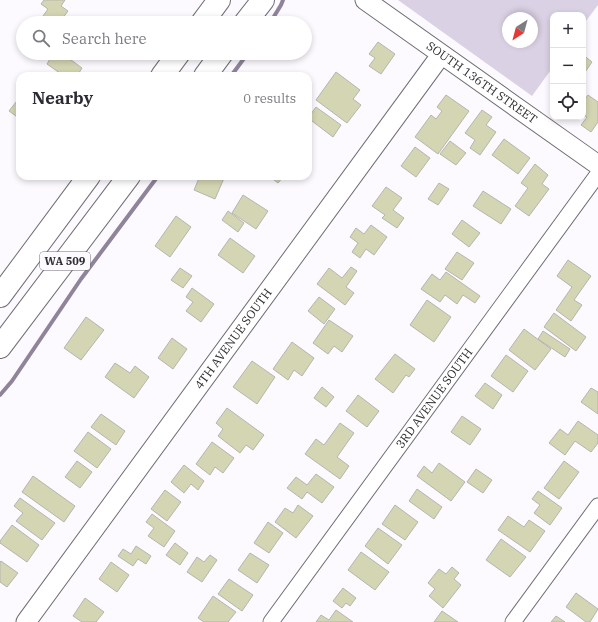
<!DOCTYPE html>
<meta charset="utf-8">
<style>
body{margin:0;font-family:"IBM Plex Serif",serif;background:#f2f2f3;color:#2b2b33}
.controls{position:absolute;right:12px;top:12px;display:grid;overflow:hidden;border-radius:8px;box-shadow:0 2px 6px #0003}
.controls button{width:36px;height:36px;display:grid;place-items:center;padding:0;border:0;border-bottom:1px solid #e1e1e2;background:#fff;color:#2b2b33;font:20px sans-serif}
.compass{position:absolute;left:502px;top:12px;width:36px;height:36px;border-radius:50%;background:#fff;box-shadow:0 2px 6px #0003;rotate:216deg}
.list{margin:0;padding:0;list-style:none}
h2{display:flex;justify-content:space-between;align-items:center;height:52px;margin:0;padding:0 16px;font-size:17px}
h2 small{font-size:13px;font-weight:400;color:#7c7c81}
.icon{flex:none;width:22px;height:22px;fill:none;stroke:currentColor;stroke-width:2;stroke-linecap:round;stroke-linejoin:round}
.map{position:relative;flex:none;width:598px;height:622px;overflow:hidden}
.search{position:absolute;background:#fff;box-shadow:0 2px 6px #0003;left:16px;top:16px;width:296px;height:44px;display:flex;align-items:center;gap:10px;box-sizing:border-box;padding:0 14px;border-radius:22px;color:#7c7c81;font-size:15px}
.panel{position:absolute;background:#fff;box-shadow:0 2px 6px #0003;left:16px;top:72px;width:296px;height:108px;border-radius:12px}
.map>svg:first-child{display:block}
.green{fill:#dad1e4;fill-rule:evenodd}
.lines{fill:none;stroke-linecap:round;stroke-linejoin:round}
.stream{stroke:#8f849a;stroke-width:4}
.building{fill:#d4d5b2;stroke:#b5b5b0}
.minor-casing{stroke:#716f74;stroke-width:17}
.tertiary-casing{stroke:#716f74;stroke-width:21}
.motorway-casing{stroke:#716f74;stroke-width:24}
.minor{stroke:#fff;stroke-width:15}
.tertiary{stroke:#fff;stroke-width:19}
.motorway{stroke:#fff;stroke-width:22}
.labels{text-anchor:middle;stroke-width:3;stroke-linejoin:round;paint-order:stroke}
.shield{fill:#fcfaff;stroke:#6c6b6e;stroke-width:1}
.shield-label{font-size:11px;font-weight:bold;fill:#2f2e30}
.street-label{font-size:12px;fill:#2f2e30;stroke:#fcfaff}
</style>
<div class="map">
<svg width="598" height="622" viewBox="0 0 598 622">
<rect width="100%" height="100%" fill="#fcfaff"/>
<path class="green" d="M398,0H598V5L583,25V15H553V67L532,96ZM508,18H532V42H508Z"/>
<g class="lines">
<path class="stream" d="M270,23L281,5L283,0
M231,76L248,53
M0,395L12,381L81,279L158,176"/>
</g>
<path class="building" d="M44,0H65L61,6L68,11L59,23H52L43,16L48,9L41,4Z
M378,42L395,54L381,74L369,66L375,58L369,54Z
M45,53H71L67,57L82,68L77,76H64L47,64L51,57Z
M583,55L592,62L583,75Z
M336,72L360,90L353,99L361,105L347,123L316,100Z
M446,95L469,111L438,154L415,137L431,115L436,119L442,111L437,107Z
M588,95L598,102V122L591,132L581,125L587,117L583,115V102Z
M20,97V119L9,111Z
M316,107L341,125L333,137L308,118Z
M482,110L492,117L486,125L496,132L480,155L470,148L475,140L465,133Z
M504,139L530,158L518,174L492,155Z
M450,141L466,153L456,165L440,154Z
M415,147L430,158L416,177L401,166Z
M535,164L548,175L542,184L549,189L529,216L515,206L528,188L521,183Z
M200,176H225L215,199L194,190Z
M269,176H284L278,183Z
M439,183L449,189L438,205L428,199Z
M386,187L402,198L393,210L404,218L397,228L382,218L385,215L372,206Z
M483,191L511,209L501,224L473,206Z
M243,195L268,211L256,229L232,213Z
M228,211L244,223L238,232L222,220Z
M176,216L191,227L170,257L155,246Z
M462,220L480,233L469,247L452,234Z
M371,225L387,237L374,255L366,249L360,258L352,252L358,243L350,237L356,228L364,234Z
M230,238L255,256L243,273L218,255Z
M457,252L474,263L462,280L445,269Z
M568,260L591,276L574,300L582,305L571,321L556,310L572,287L557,276Z
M351,267L357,271L346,287L354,293L345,305L317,284L329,268L342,278Z
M180,268L192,276L183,288L171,280Z
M446,272L480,296L475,303L463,295L457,304L445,295L440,302L421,289L432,274L440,280Z
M192,288L214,304L201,322L186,311L193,302L186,297Z
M319,297L335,309L324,324L308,311Z
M427,300L451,317L434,342L410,325Z
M554,313L586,337L576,351L544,327Z
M86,317L104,330L81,360L64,348Z
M329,320L353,336L342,352L334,346L328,354L313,343Z
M524,329L551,349L535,370L509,350Z
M543,331L570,349L565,357L538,339Z
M172,338L187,349L173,369L158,358Z
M292,342L314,358L302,376L294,370L288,380L273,369Z
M395,354L415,369L409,377L406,375L393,393L375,379Z
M506,355L528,371L513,392L491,376Z
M252,361L275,377L257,404L233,387Z
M115,363L130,373L135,366L149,377L134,398L105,377Z
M485,383L502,395L493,409L475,396Z
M322,387L334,397L326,407L314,398Z
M591,388L598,392V414L581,402Z
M358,395L379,411L367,427L346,411Z
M227,408L264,435L253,450L246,445L240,453L218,436L223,429L216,423Z
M101,414L125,431L116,445L91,427Z
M462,416L481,429L470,445L451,432Z
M578,421L598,435V443L591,452L575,441L565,455L549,443L560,429L568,435Z
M340,423L354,433L337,457L349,466L340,479L305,454L316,439L324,445Z
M88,432L111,449L97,468L74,451Z
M212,442L234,458L223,473L215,467L210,475L196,464Z
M77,461L92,472L80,488L65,477Z
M564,461L579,472L559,499L544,488Z
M439,463L465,482L451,501L417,476L424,466L432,473Z
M184,465L204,481L198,490L191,484L184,493L171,482Z
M476,469L492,480L483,493L467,482Z
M316,474L334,487L322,503L307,492L302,499L287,488L296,477L307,485Z
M33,476L75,506L64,522L22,492Z
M417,489L442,507L434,519L409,501Z
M165,490L181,502L167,521L151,509Z
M538,491L562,508L550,525L534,513L540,505L532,499Z
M20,498L55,523L42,540L16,521L23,513L14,506Z
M298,505L313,516L296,538L275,522L285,508L293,513Z
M395,505L418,522L405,540L382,524Z
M152,514L175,531L164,547L148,536L154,528L146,522Z
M508,516L524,527L529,520L545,531L530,552L498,530Z
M268,522L283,533L269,553L254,543Z
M12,525L39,545L27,562L0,543V541Z
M378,528L402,545L388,564L365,546Z
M501,539L526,557L510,577L486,560Z
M175,543L188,553L180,565L166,555Z
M136,546L151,556L146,564L138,559L133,566L118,556L123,549L131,554Z
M361,552L389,572L375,590L348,570Z
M250,553L269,565L257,583L238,570Z
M210,555L217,560L202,582L187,572L197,557L204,562Z
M1,561L18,573L7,587L0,582V562Z
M111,562L129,575L117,592L99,579Z
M452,567L459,573L454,579L461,585L443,608L429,596L435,589L428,583L439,569L446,574Z
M229,579L253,595L242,611L218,594Z
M343,588L356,598L350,606L346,603L342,608L333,601Z
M576,593L598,609L590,622H586L566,607Z
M213,596L236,612L228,622H204L198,618Z
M85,598L104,612L96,622H82L73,616Z
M336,610L353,622H316L321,615L329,620Z
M442,611L458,622H434Z
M556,616L565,622H551Z"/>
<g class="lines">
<defs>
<g id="minor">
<path id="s1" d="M271,622L598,174"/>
<path d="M513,622L598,506"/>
</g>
<g id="tertiary">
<path id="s2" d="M365,0L598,165"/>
<path id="s3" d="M26,622L441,55"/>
</g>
<path id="motorway" d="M202,23L219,0
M245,23L263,0
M162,76L179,53
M205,76L222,53
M0,296L89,176
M0,347L129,176"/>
</defs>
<use href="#minor" class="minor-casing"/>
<use href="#tertiary" class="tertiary-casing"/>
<use href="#motorway" class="motorway-casing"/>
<use href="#minor" class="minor"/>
<use href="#tertiary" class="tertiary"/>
<use href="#motorway" class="motorway"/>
</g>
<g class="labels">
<rect class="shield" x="40" y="252" width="50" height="18" rx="3"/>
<g class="shield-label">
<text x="65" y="265">WA 509</text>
</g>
<g class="street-label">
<text dy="4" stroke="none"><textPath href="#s2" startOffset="143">SOUTH 136TH STREET</textPath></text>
<text dy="4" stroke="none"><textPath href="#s3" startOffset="351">4TH AVENUE SOUTH</textPath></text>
<text dy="4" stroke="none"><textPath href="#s1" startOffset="277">3RD AVENUE SOUTH</textPath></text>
</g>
</g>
</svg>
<div class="controls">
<button>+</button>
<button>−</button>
<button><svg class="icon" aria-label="locate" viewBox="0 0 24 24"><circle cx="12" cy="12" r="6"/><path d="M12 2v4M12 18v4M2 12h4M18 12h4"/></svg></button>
</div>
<svg class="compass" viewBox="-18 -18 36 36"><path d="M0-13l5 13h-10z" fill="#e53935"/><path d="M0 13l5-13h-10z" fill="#7c7c81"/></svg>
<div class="search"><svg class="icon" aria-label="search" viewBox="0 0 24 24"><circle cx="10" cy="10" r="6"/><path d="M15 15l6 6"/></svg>Search here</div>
<section class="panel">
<h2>Nearby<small>0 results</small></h2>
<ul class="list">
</ul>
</section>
</div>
